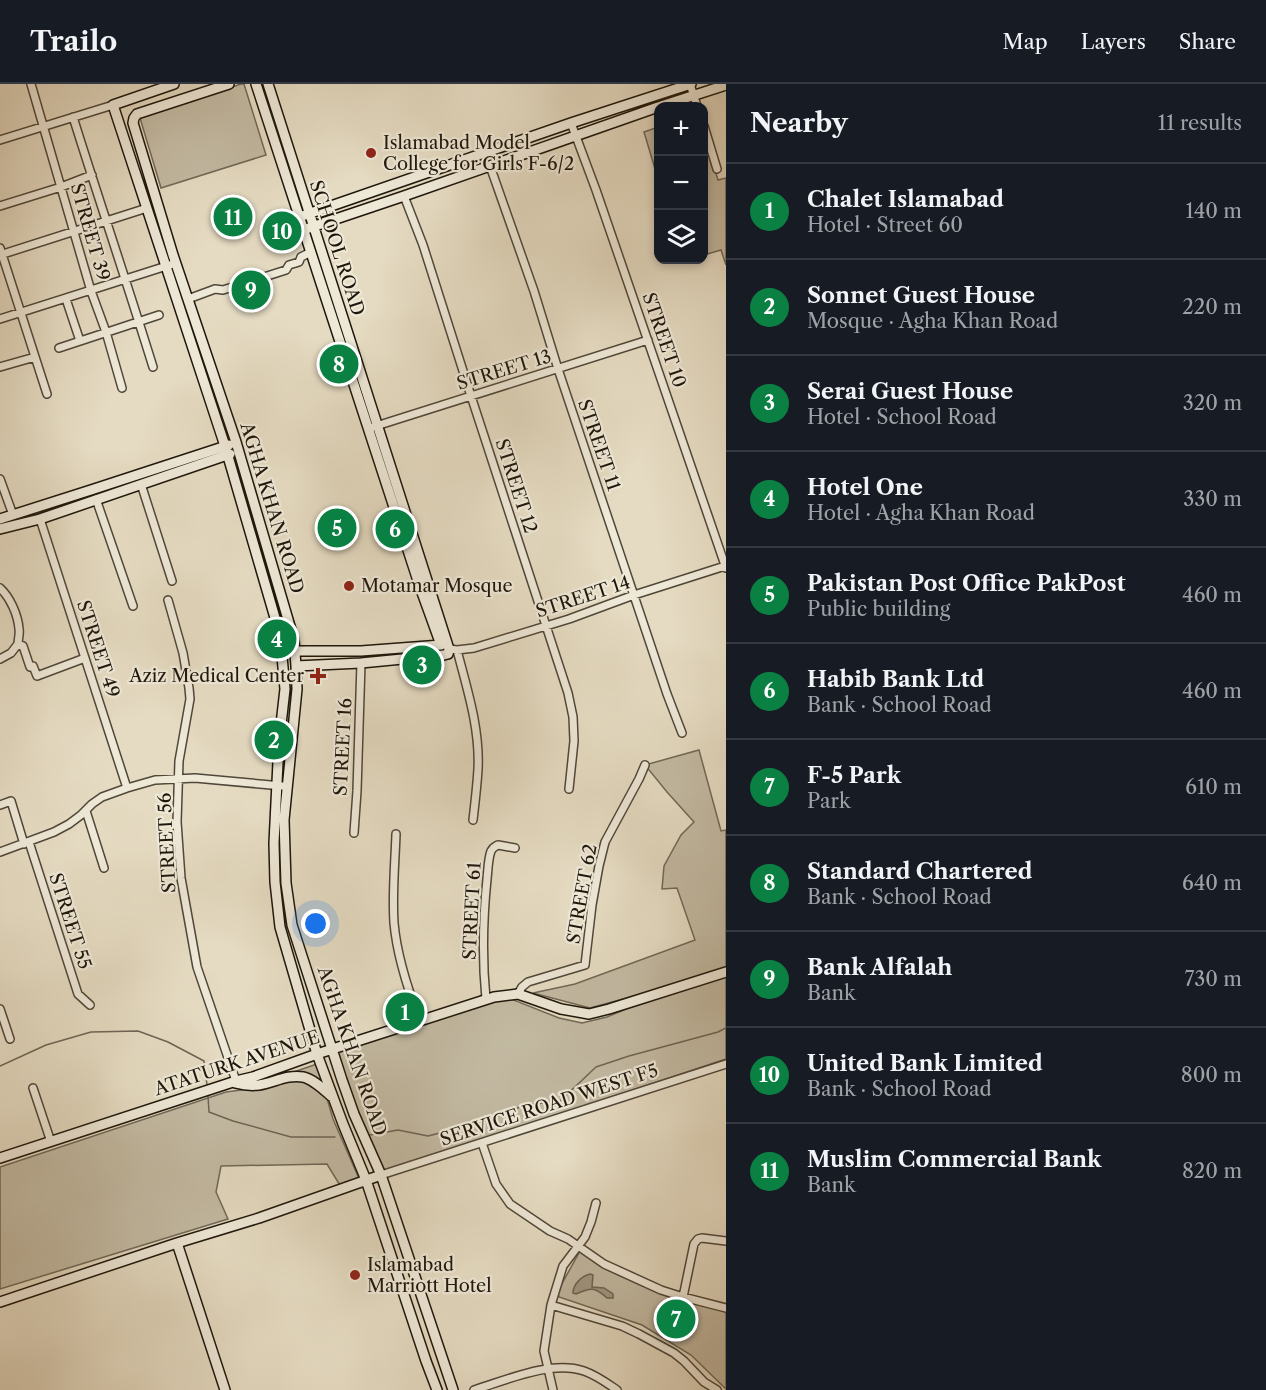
<!DOCTYPE html>
<meta charset="utf-8">
<style>
body{margin:0;font-family:"Libre Caslon Text",serif;background:#20242c;color:#f1f3f6}
.controls{position:absolute;right:18px;top:18px;display:grid;overflow:hidden;border-radius:12px;box-shadow:0 3px 9px #0003}
.controls button{width:54px;height:54px;display:grid;place-items:center;padding:0;border:0;border-bottom:2px solid #363941;background:#171b24;color:#f1f3f6;font:30px sans-serif}
.you{position:absolute;left:316px;top:840px;width:21px;height:21px;margin:-15px;border:4px solid #fff;border-radius:50%;background:#1a73e8;box-shadow:0 0 0 9px #1a73e833}
.badge{display:grid;place-items:center;width:39px;height:39px;border-radius:50%;background:#0b8043;color:#fff;font-size:20px;font-weight:700}
.pin{position:absolute;translate:-50% -50%;border:3px solid #fff;box-shadow:0 2px 6px #0006}
.list{margin:0;padding:0;list-style:none}
h2{display:flex;justify-content:space-between;align-items:center;height:78px;margin:0;padding:0 24px;font-size:26px}
h2 small{font-size:20px;font-weight:400;color:#9ea1a6}
.list li{display:grid;grid-template-columns:39px 1fr auto;gap:18px;align-items:center;box-sizing:border-box;height:96px;padding:0 24px;border-top:2px solid #363941}
.list b{display:block;font-size:22px;white-space:nowrap}
.list p{margin:0;font-size:20px;white-space:nowrap;color:#9ea1a6}
.list em{font-size:20px;font-style:normal;color:#9ea1a6}
.icon{flex:none;width:33px;height:33px;fill:none;stroke:currentColor;stroke-width:2;stroke-linecap:round;stroke-linejoin:round}
.map{position:relative;flex:none;width:726px;height:1306px;overflow:hidden}
header{display:flex;align-items:center;gap:36px;box-sizing:border-box;height:84px;padding:0 30px;background:#171b24;border-bottom:2px solid #363941}
header strong{font-size:28px}
nav{display:flex;gap:33px;margin-inline-start:auto;font-size:21px}
main{display:flex}
aside{flex:1;background:#171b24}
.map>svg:first-child{display:block}
.green{fill:#c3baa3;stroke:#706857;stroke-width:1.5}
.water{fill:#a19884;stroke:#6d6454;stroke-width:1.5}
.lines{fill:none;stroke-linecap:round;stroke-linejoin:round}
.stream{stroke:#6d6454;stroke-width:1.5}
.street-casing{stroke:#504739;stroke-width:10}
.secondary-casing{stroke:#1e160b;stroke-width:12}
.street{stroke:#eee8d7;stroke-width:7}
.secondary{stroke:#eee8d7;stroke-width:9}
.poi-dot{fill:#8f2418;stroke:#eee8d7;stroke-width:2}
.labels{text-anchor:middle;stroke-width:4.5;stroke-linejoin:round;paint-order:stroke}
.poi-label{font-size:18px;fill:#1e160b;stroke:#eee8d7;text-anchor:start}
.street-label{font-size:18px;fill:#1e160b;stroke:#eee8d7}
</style>
<header>
<strong>Trailo</strong>
<nav><a>Map</a><a>Layers</a><a>Share</a></nav>
</header>
<main>
<div class="map">
<svg width="726" height="1306" viewBox="0 0 726 1306">
<rect width="100%" height="100%" fill="#e5dbc2"/>
<filter id="stains"><feTurbulence type="fractalNoise" baseFrequency=".00333" numOctaves="4"/><feColorMatrix values="0 0 0 0 .2 0 0 0 0 .09 0 0 0 0 .02 0 0 0 .5 -.17"/></filter>
<radialGradient id="worn" r=".72"><stop offset=".6" stop-color="#630" stop-opacity="0"/><stop offset="1" stop-color="#630" stop-opacity=".3"/></radialGradient>
<path class="green" d="M241,0H244L266,71L161,104L140,34Z
M658,43V95L644,48Z
M704,50L718,96L726,94V181L721,166L704,171Z
M699,666L721,747L726,746V887L590,924L533,909L575,900L695,856L677,804L662,805L664,782L681,751L694,738L667,708L645,681Z
M726,892V975L384,1089L353,1016L337,967L506,913L559,934L582,939L607,933L626,925Z
M317,980L333,1035L360,1097L341,1103L327,1080L221,1082L216,1108L228,1135L0,1205V1083L226,1008L241,1006Z
M580,1167L670,1211L726,1228V1305L691,1271L642,1241L559,1213L558,1209L559,1205Z"/>
<path class="water" d="M590,1190L593,1191L592,1203L604,1204L613,1210V1214H607C595,1203 591,1203 576,1210L573,1209C573,1200 582,1192 590,1190Z"/>
<g class="lines">
<path class="stream" d="M0,982L46,961L91,948L138,947L168,958L204,977L207,1001
M208,1012L209,1028L233,1037L291,1053H335
M370,1051L398,1046L428,1052L483,1038L525,1021L560,1017L596,983L629,972L718,948L726,944"/>
<defs>
<path id="street" d="M31,0L91,207L106,248L122,304
M690,0L697,22
M73,33C99,116 127,199 153,283
M571,39L596,106L726,484
M704,42L717,85
M0,56L113,21
M490,82L534,207L558,285L667,610L682,649
M404,112L423,161L471,312L568,609L573,633L574,657L569,705
M0,122L61,103L92,91
M0,164L47,310
M0,171L147,124
M66,215L80,257
M188,215L215,205L223,206L286,186L289,181L299,178L301,173L311,168
M0,235L176,179
M59,264L159,231
M0,283L35,273
M373,343L648,256
M0,395L13,431
M141,400L172,497
M96,415L133,522
M40,435L127,704
M0,504C10,513 18,531 19,545C20,550 18,555 18,560
M168,516L183,569L189,604L190,615L179,677L177,738L181,794L197,883L236,997
M449,565L457,566L474,564L569,535L634,511L725,482
M457,566C467,605 480,644 478,685C477,702 475,719 473,736
M0,575L11,569L18,560L23,562L30,583L33,582L37,592L85,574
M0,721L11,717L24,760
M86,727L104,784
M354,749L357,707L361,579
M396,750C395,779 392,810 394,839C397,873 408,906 420,937
M29,758L78,910L90,921
M0,768L54,748L69,740L81,731L92,720L102,713L127,704L155,696L195,694L282,702
M518,910L522,903L528,898L585,881L592,821L599,782L605,758L639,695L645,681
M486,915C482,875 483,834 487,795C488,786 488,775 491,767C493,763 494,763 498,761L515,764
M0,925L10,955
M33,1004L51,1058
M482,1059L496,1100L510,1120L550,1147L568,1155L604,1180L661,1206L683,1213L726,1224
M381,1091L726,980
M683,1213L694,1160L698,1155L702,1154L726,1157
M551,1221L622,1242L639,1250L674,1269L684,1277L704,1298L717,1306
M474,1306C507,1296 551,1276 584,1287C596,1291 607,1299 617,1306
M553,1306L544,1267L551,1221L563,1182L585,1153L591,1138L596,1119"/>
<path id="secondary" d="M174,0L113,21L225,362L280,551L285,605L279,658L274,759L275,798L280,843L317,970L343,1040L366,1096L426,1277L437,1306
M256,0L420,503L441,561L361,567H295
M268,0L449,565L448,570L444,571L361,579L296,582
M661,22L726,1
M134,34L133,39L173,171L236,358L294,556L296,582L297,605L284,736L286,799L292,841L342,996L354,1030L381,1091L453,1306
M134,34L137,30L229,0
M305,131L571,39L691,0
M309,144L404,112L658,23
M0,435L91,406L229,361
M0,445L40,435L230,370
M235,999C243,1001 251,1002 259,1001C273,999 288,990 303,993C313,995 323,1005 331,1012
M0,1074L236,997L253,993L317,970L494,913L518,910L561,925L589,930L609,925L726,888
M177,1159L225,1306
M0,1218L177,1159L259,1134L381,1091"/>
</defs>
<use href="#street" class="street-casing"/>
<use href="#secondary" class="secondary-casing"/>
<use href="#street" class="street"/>
<use href="#secondary" class="secondary"/>
</g>
<g class="poi-dot">
<circle cx="371" cy="69" r="6"/>
<circle cx="349" cy="502" r="6"/>
<path d="M315 583h6v6h6v6h-6v6h-6v-6h-6v-6h6z"/>
<circle cx="355" cy="1191" r="6"/>
</g>
<g class="labels">
<g class="poi-label">
<text x="383" y="65">Islamabad Model<tspan x="383" dy="21">College for Girls F-6/2</tspan></text>
<text x="361" y="508">Motamar Mosque</text>
<text x="304" y="598" text-anchor="end">Aziz Medical Center</text>
<text x="367" y="1187">Islamabad<tspan x="367" dy="21">Marriott Hotel</tspan></text>
</g>
<g class="street-label">
<text transform="translate(90 148) rotate(74)" y="6">STREET 39</text>
<text transform="translate(337 164) rotate(72)" y="6">SCHOOL ROAD</text>
<text transform="translate(664 256) rotate(71)" y="6">STREET 10</text>
<text transform="translate(504 286) rotate(-17)" y="6">STREET 13</text>
<text transform="translate(599 361) rotate(71)" y="6">STREET 11</text>
<text transform="translate(516 402) rotate(72)" y="6">STREET 12</text>
<text transform="translate(272 424) rotate(73)" y="6">AGHA KHAN ROAD</text>
<text transform="translate(583 513) rotate(-18)" y="6">STREET 14</text>
<text transform="translate(98 565) rotate(72)" y="6">STREET 49</text>
<text transform="translate(343 663) rotate(-87)" y="6">STREET 16</text>
<text transform="translate(167 759) rotate(-93)" y="6">STREET 56</text>
<text transform="translate(582 810) rotate(-80)" y="6">STREET 62</text>
<text transform="translate(472 827) rotate(-87)" y="6">STREET 61</text>
<text transform="translate(70 837) rotate(72)" y="6">STREET 55</text>
<text transform="translate(352 967) rotate(71)" y="6">AGHA KHAN ROAD</text>
<text transform="translate(237 979) rotate(-18)" y="6">ATATURK AVENUE</text>
<text transform="translate(549 1021) rotate(-18)" y="6">SERVICE ROAD WEST F5</text>
</g>
</g>
<rect width="100%" height="100%" filter="url(#stains)"/>
<rect width="100%" height="100%" fill="url(#worn)"/>
</svg>
<div class="controls">
<button>+</button>
<button>−</button>
<button><svg class="icon" aria-label="layers" viewBox="0 0 24 24"><path d="M12 4l9 5-9 5-9-5zM3 14l9 5 9-5"/></svg></button>
</div>
<div class="you"></div>
<div class="pin badge" style="left:405px;top:928px">1</div>
<div class="pin badge" style="left:274px;top:656px">2</div>
<div class="pin badge" style="left:422px;top:581px">3</div>
<div class="pin badge" style="left:277px;top:555px">4</div>
<div class="pin badge" style="left:337px;top:444px">5</div>
<div class="pin badge" style="left:395px;top:445px">6</div>
<div class="pin badge" style="left:676px;top:1235px">7</div>
<div class="pin badge" style="left:339px;top:280px">8</div>
<div class="pin badge" style="left:251px;top:206px">9</div>
<div class="pin badge" style="left:282px;top:147px">10</div>
<div class="pin badge" style="left:233px;top:133px">11</div>
</div>
<aside>
<h2>Nearby<small>11 results</small></h2>
<ul class="list">
<li><span class="badge">1</span><div><b>Chalet Islamabad</b><p>Hotel · Street 60</p></div><em>140 m</em></li>
<li><span class="badge">2</span><div><b>Sonnet Guest House</b><p>Mosque · Agha Khan Road</p></div><em>220 m</em></li>
<li><span class="badge">3</span><div><b>Serai Guest House</b><p>Hotel · School Road</p></div><em>320 m</em></li>
<li><span class="badge">4</span><div><b>Hotel One</b><p>Hotel · Agha Khan Road</p></div><em>330 m</em></li>
<li><span class="badge">5</span><div><b>Pakistan Post Office PakPost</b><p>Public building</p></div><em>460 m</em></li>
<li><span class="badge">6</span><div><b>Habib Bank Ltd</b><p>Bank · School Road</p></div><em>460 m</em></li>
<li><span class="badge">7</span><div><b>F-5 Park</b><p>Park</p></div><em>610 m</em></li>
<li><span class="badge">8</span><div><b>Standard Chartered</b><p>Bank · School Road</p></div><em>640 m</em></li>
<li><span class="badge">9</span><div><b>Bank Alfalah</b><p>Bank</p></div><em>730 m</em></li>
<li><span class="badge">10</span><div><b>United Bank Limited</b><p>Bank · School Road</p></div><em>800 m</em></li>
<li><span class="badge">11</span><div><b>Muslim Commercial Bank</b><p>Bank</p></div><em>820 m</em></li>
</ul>
</aside>
</main>
